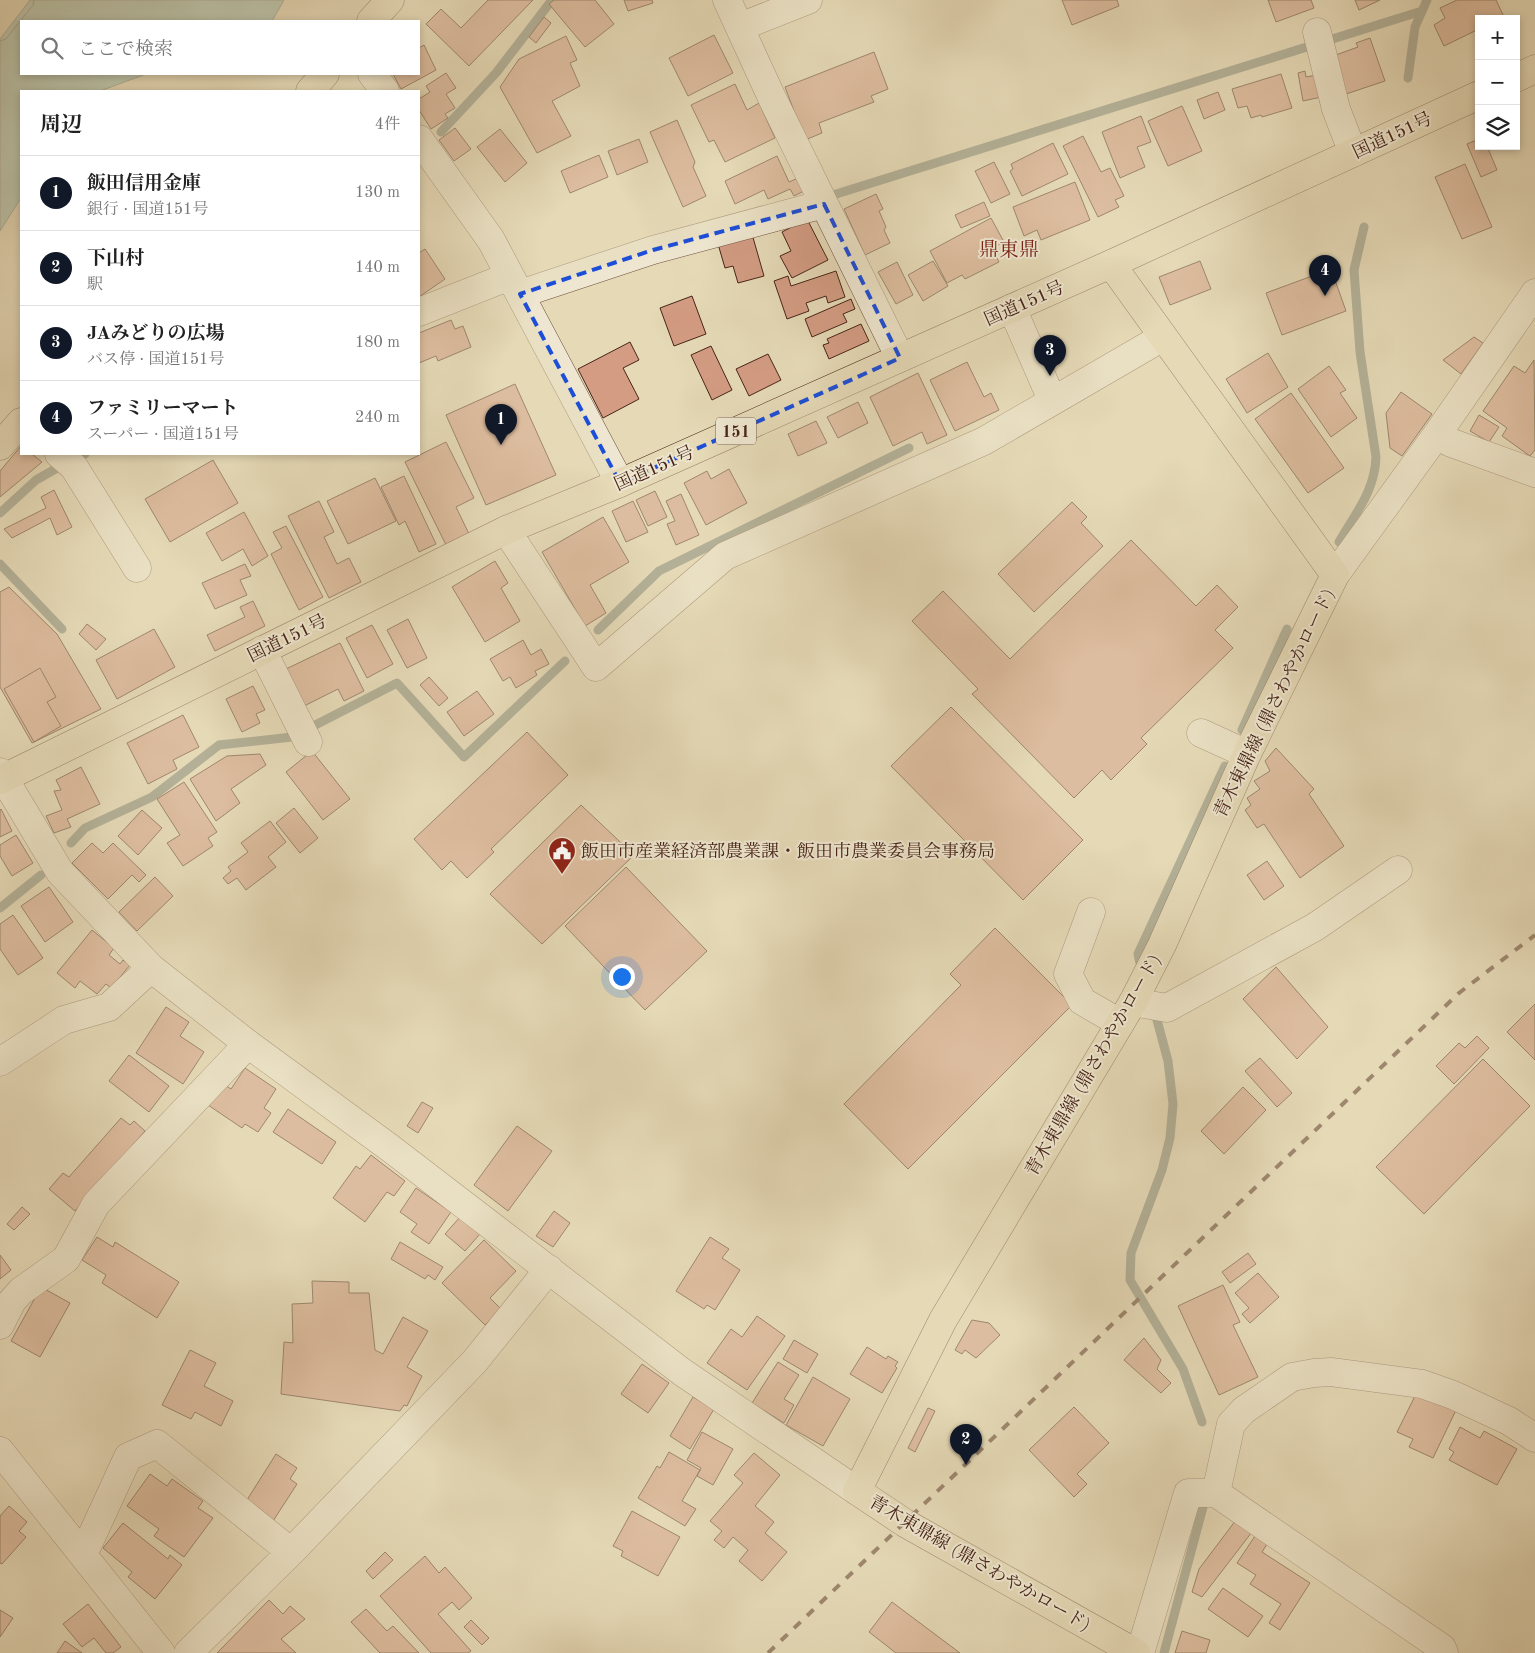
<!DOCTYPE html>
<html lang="ja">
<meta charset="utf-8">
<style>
body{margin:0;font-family:"Old Standard TT","Noto Serif JP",serif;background:#f6f6f6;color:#222}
.controls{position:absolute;right:15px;top:15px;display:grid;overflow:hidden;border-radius:0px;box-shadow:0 2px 8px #0003}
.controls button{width:45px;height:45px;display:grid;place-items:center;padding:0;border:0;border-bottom:1px solid #e0e0e0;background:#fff;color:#222;font:25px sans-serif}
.you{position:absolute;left:621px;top:976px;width:18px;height:18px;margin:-12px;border:4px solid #fff;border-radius:50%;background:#1a73e8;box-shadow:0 0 0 8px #1a73e833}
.badge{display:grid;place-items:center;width:32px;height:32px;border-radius:50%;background:#111827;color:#fff;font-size:16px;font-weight:700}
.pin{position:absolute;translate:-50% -41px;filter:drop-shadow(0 1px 2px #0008)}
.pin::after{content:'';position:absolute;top:26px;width:18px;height:15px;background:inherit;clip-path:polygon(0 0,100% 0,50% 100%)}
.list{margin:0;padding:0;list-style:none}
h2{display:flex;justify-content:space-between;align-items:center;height:65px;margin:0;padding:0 20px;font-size:21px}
h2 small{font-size:16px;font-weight:400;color:#767676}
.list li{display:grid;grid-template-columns:32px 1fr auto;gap:15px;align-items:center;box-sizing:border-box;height:75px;padding:0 20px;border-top:1px solid #e0e0e0}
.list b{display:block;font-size:19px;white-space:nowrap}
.list p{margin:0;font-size:16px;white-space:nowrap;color:#767676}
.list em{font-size:16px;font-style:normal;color:#767676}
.icon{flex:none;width:28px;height:28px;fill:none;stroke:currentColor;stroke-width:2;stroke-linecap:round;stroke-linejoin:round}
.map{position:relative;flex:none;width:1535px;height:1653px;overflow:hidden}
.search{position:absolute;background:#fff;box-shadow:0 2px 8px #0003;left:20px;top:20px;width:400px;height:55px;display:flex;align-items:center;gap:12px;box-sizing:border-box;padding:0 18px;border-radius:0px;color:#767676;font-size:19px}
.panel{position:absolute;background:#fff;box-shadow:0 2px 8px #0003;left:20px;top:90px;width:400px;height:365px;border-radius:0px}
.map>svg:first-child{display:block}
.water{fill:#96baae;stroke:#767e72}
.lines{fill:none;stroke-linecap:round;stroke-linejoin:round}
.shore{stroke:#6e6f62;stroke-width:1}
.stream{stroke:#767e72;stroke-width:9}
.building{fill:#d39c83;stroke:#472417}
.minor-casing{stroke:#6e513f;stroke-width:29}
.major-casing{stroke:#472417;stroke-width:29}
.highway-casing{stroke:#472417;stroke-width:29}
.minor{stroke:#eee6d0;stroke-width:28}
.major{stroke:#e5d9b6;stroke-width:28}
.highway{stroke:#e5d9b6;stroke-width:28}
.rail{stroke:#472417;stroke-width:4;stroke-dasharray:9 9;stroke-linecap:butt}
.marked{fill:none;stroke:#1d4ed8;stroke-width:4;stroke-dasharray:10 6;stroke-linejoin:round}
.labels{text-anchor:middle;stroke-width:4;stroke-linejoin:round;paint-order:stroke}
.shield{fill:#eee6d0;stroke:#795e4e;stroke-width:1}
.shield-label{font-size:16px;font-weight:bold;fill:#472417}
.street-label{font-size:18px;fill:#472417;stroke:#eee6d0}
.poi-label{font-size:18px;fill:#472417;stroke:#eee6d0;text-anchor:start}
.quarter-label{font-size:20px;fill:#7a1f14;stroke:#eee6d0}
</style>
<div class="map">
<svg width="1535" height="1653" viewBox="0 0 1535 1653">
<rect width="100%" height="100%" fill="#e5d9b6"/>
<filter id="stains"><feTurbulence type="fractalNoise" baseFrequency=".004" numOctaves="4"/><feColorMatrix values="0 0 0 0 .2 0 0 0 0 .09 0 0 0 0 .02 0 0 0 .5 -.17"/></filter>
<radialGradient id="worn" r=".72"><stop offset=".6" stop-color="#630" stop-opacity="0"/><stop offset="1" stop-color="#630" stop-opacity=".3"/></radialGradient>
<path class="water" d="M30,0H284L272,21H21V74H146L100,91H21V198L0,231V39Z"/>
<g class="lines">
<path class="shore" d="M0,41L6,39L33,5L34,0"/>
<path class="stream" d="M1408,78L1415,27L1427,0
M441,132L496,73L552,0
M833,195L1422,11
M79,456L85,454
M0,513L36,480L59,467
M1339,542C1355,514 1375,491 1376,457L1360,352L1354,270L1364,227
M0,564L62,629
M598,630L659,571L909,448
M1242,730L1287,629
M71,843L85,828L152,797L219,745L292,737L397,683L464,757L565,661
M0,908L41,875
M1140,963L1138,954L1225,766
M1157,1020L1168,1061L1173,1104L1170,1138L1162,1170L1131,1253L1130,1280L1183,1369L1202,1422
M1164,1653L1203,1507"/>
</g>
<path class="building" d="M488,0H533L469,66L426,24L441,9L461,28Z
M554,0H595L614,24L585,47L549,4Z
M624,0H652L653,3L628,11Z
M1062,0H1117L1119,6L1072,25Z
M1268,0H1311L1314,8L1276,22Z
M1355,0H1380L1359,10Z
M1457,0H1496L1504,17L1479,19V29L1444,46L1434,25L1445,18L1440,8Z
M544,17L551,23L536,43L529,37Z
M714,35L733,73L688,96L669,58Z
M566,36L577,60L570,63L580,86L552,101L571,136L537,153L500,87L519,59Z
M1370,38L1385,81L1346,94L1333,56L1358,47L1356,43Z
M424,45L436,70L401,89L393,74H419V48Z
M874,52L888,89L871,96L874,102L819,123L822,133L805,140L785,87Z
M1305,71L1306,77L1322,74L1326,96L1303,101L1298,73Z
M446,73L456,88L446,94L455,108L445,114L448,118L431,129L419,110V99L430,92L426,86Z
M1281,74L1292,108L1262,117L1261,115L1251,118L1247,106L1238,108L1232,89Z
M735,84L747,110L759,103L775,138L725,162L714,140L709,142L691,105Z
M1218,92L1225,110L1204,119L1197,100Z
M1182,106L1202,151L1168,166L1148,121Z
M1141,116L1151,142L1137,147L1145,167L1120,178L1102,132Z
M677,120L695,162L693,167L706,196L683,207L650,132Z
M455,128L471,149L454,161L439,140Z
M500,129L527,163L505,182L477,147Z
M1083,136L1101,172L1110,168L1124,196L1115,200L1119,207L1098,217L1063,146Z
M639,139L648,162L617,175L608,151Z
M1479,139V146H1487L1497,170L1481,177L1467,144Z
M1053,143L1068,174L1022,196L1010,171L1013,169L1011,164Z
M599,155L608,177L570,193L561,171Z
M777,156L789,182L798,178L804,191L794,196L790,189L768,199L764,190L735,204L725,181Z
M994,162L1010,194L991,203L975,171Z
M1465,164L1492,227L1462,239L1435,177Z
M1075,182L1090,220L1041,240L1037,230L1024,236L1013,207Z
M876,194L883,209L879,211L886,227L884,230L890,243L865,255L844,209Z
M984,202L990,216L961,228L955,215Z
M991,218L1004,242L992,248L999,262L965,279L962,275L947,283L930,251Z
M807,219L828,260L792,278L780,256L791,251L782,232Z
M752,234L764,276L738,283L733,266L725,268L718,244Z
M425,249L445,279L419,297V253Z
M933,261L948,286L923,301L908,275Z
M1200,261L1211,289L1170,305L1159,277Z
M897,262L913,295L896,304L878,272Z
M1331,269L1346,311L1282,335L1266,293Z
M836,271L845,297L828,303L826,296L806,303L809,311L787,319L774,281L788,276L791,286Z
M692,296L706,334L674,346L660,308Z
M851,299L855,309L843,314L847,322L812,337L805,319Z
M451,320L455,329L463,326L471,347L438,361L436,356L419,363V333Z
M861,324L869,341L829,359L823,345L829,343L827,339Z
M1474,337L1483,343L1461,374L1443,360Z
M630,342L639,360L623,368L639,399L603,418L578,369Z
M711,346L732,390L712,400L691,355Z
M1268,353L1288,387L1247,413L1226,379Z
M768,354L781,380L749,396L736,369Z
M1534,360L1535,450L1530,456L1502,436L1507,428L1483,411L1514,366L1525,373Z
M967,362L984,397L991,393L999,410L955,431L930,380Z
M1329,366L1346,390L1340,393L1357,418L1331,437L1298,389Z
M918,373L947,435L927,444L922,432L893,446L870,397Z
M515,384L556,475L486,505L446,415Z
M1401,392L1432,414L1402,456L1390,448L1386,413Z
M1291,393L1344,468L1308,493L1255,419Z
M858,402L868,423L838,438L827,417Z
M1479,415L1499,427L1489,442L1470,431Z
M816,421L827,443L798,456L788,434Z
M446,442L474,498L456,507L470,536L447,547L405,462Z
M21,446V454H32L42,462L0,497V471Z
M213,460L238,503L170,542L145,499Z
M729,469L747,503L706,525L684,483L707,471L711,479Z
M404,476L436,544L419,552L405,521L399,525L381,487Z
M375,478L396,521L348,544L327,501Z
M54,490L72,527L57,535L50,518L12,538L4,529L46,508L41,497Z
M655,491L667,517L648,526L636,500Z
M681,494L699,535L676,545L667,524L675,521L666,501Z
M319,501L334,532L324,537L337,564L349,558L361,582L329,598L288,516Z
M633,501L648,532L626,542L612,511Z
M1072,502L1087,517L1081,523L1103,546L1034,612L998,574Z
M244,512L268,556L252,566L243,549L222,561L206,533Z
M603,517L629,562L590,585L606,613L585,626L542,552Z
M286,526L323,597L299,610L271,554L282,548L273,532Z
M1131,540L1196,606L1217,585L1238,607L1215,630L1233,648L1141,738L1147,744L1111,780L1102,770L1074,798L972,694L978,689L912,621L943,591L1010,659Z
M495,561L508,583L501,588L520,621L485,642L452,587Z
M245,564L251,576L240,580L247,595L215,609L202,583Z
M9,587L57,634L101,709L32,743L0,687V592Z
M253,601L265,626L215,651L207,635L245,617L240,607Z
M408,619L427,658L407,668L387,630Z
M87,624L106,639L96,650L79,634Z
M372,625L393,664L367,678L346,638Z
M154,629L175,667L117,699L96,660Z
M523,640L531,655L541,649L549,664L535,671L537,675L516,688L510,677L503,681L490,659Z
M340,643L364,691L344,701L338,689L304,706L286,669Z
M40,668L56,697L47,702L61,726L34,742L4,689Z
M429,677L448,698L439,706L420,685Z
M253,686L265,710L256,714L260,723L242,732L226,699Z
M477,691L494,714L464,736L447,712Z
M951,707L1083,840L1023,900L891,766Z
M183,715L199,747L173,760L177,769L148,784L127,743Z
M527,732L568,775L491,849L494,852L467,878L451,861L442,870L414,839Z
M1276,748L1314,789L1309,794L1344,846L1300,878L1264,824L1257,828L1245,810L1251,805L1247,798L1260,789L1254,781L1270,771L1265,761Z
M312,751L350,799L323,820L286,772Z
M260,754L266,765L231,789L240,803L216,821L190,779L227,756Z
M81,767L100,804L67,819L71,827L54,833L46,816L62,810L54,791L61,790L56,780Z
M184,782L217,832L208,838L213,846L183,866L167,843L180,835L157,799Z
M581,805L634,855L542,944L490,894Z
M294,808L318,838L300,853L276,823Z
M1,809L12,831L0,837V810Z
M142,810L162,828L138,855L118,836Z
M270,821L286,842L268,857L276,867L246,890L237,878L228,884L223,878L231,871L228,867L248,852L241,843Z
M16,835L33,863L12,876L0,856V845Z
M92,843L103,853L113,843L146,875L139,882L132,875L108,899L72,863Z
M1267,861L1284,886L1264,900L1247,875Z
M626,867L707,951L645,1010L565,926Z
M155,877L173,896L137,931L119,912Z
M49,887L73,922L45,942L21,906Z
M13,915L43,958L18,975L0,949V924Z
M995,928L1072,1005L908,1169L844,1104L961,985L950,974Z
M92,930L114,948L109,955L120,964L123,960L130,965L111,988L106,984L97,994L80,981L75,988L57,973Z
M1276,967L1328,1027L1297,1059L1243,999Z
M1535,1004V1060L1507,1032Z
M166,1007L189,1022L180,1036L204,1052L183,1084L136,1053Z
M1477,1036L1489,1048L1454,1084L1436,1066L1459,1043L1465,1048Z
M129,1055L169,1086L149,1112L109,1081Z
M1260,1058L1292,1093L1277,1107L1245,1071Z
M1483,1059L1530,1106L1424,1214L1376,1167Z
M245,1068L276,1089L264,1108L271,1113L258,1132L245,1124L242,1128L208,1105L222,1083L231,1089Z
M1243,1087L1266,1110L1224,1154L1201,1131Z
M422,1102L433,1108L418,1133L407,1126Z
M288,1109L336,1142L322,1164L273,1132Z
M121,1118L130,1125L134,1121L145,1131L75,1211L49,1189L63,1173L69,1177Z
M517,1126L552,1151L508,1211L474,1185Z
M371,1155L405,1181L394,1196L387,1192L365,1222L333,1198L356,1166L360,1169Z
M416,1188L451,1212L429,1244L411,1232L417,1224L400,1212Z
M22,1207L30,1214L14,1230L7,1224Z
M554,1211L570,1223L553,1247L536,1236Z
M460,1217L480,1234L465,1251L445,1234Z
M97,1237L113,1247L115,1242L179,1282L157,1318L102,1283L106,1275L82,1260Z
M710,1237L729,1249L722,1258L740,1270L715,1310L707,1305L704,1309L676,1291Z
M484,1240L516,1271L490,1298L501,1309L485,1325L442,1283Z
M400,1242L443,1267L435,1280L428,1275L425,1279L391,1259Z
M1248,1253L1256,1264L1230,1283L1222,1272Z
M0,1255L11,1270L0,1279Z
M1258,1273L1279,1297L1250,1323L1242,1314L1249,1308L1235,1293Z
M312,1281L349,1282V1293H369L375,1350L383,1354L403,1317L428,1331L407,1367L422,1376L407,1406L404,1405L400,1411L281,1394L284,1342L293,1343L292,1304L313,1303Z
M1223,1285L1240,1322L1233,1325L1258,1377L1219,1395L1178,1306Z
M41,1287L70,1303L40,1357L11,1341Z
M757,1316L785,1336L747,1390L707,1363L731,1329L742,1337Z
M972,1320L989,1323L1000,1335L976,1358L965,1350L962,1354L955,1350Z
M1144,1338L1161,1360L1157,1369L1171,1383L1161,1393L1124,1360Z
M794,1340L818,1354L807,1373L783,1359Z
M867,1347L886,1359L888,1356L898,1362L895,1366L897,1368L882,1393L850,1374Z
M190,1350L216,1363L204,1386L233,1401L221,1426L195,1412L191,1419L162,1405Z
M778,1362L799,1375L784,1399L794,1405L784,1423L752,1403Z
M642,1364L669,1383L648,1413L621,1394Z
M813,1377L850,1399L823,1446L786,1425Z
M1416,1394L1457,1408L1433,1458L1409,1447L1413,1439L1397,1432Z
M693,1397L714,1409L690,1449L670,1436Z
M1074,1407L1109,1443L1077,1474L1087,1484L1074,1497L1029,1450Z
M928,1408L935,1411L915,1452L908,1448Z
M1460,1427L1480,1438L1484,1431L1517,1449L1497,1485L1449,1460L1454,1452L1449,1449Z
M702,1432L733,1449L713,1485L697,1476L701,1468L687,1460Z
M669,1452L700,1470L682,1501L696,1509L685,1526L638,1498L657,1466L660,1468Z
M754,1453L780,1475L755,1506L774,1522L765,1533L787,1552L762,1581L739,1561L748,1550L733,1537L724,1548L714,1540L722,1531L710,1521L743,1483L734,1475Z
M276,1454L297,1468L290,1479L297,1484L273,1521L245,1503Z
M150,1474L167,1486L172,1479L203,1501L198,1508L213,1518L184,1557L154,1536L159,1529L127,1506Z
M9,1506L27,1522L19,1531L26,1537L2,1564L0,1563V1516Z
M632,1511L680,1537L658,1576L621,1556L623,1551L613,1546Z
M1236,1520L1252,1532L1202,1597L1192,1592L1199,1569Z
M123,1523L168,1559L170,1555L182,1565L155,1599L128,1577L132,1572L103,1548Z
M1259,1530L1271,1538L1262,1552L1310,1583L1280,1630L1269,1623L1281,1604L1250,1584L1256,1575L1237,1563Z
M385,1552L393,1560L373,1579L366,1571Z
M425,1556L439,1573L445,1567L472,1598L459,1610L452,1602L438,1614L471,1651L468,1653H431L380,1596Z
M1223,1588L1263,1616L1248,1637L1208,1609Z
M269,1600L283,1614L290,1606L305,1619L281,1639L296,1653H217Z
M892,1602L960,1653H896L869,1632Z
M88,1604L121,1647L113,1653H106L94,1638L82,1647L63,1624Z
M366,1609L387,1631L393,1626L419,1653H380L351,1622Z
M0,1610L13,1618L0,1637Z
M471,1620L489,1638L482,1645L464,1627Z
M1182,1631L1210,1640L1206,1653H1175Z
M65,1641L82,1653H57Z"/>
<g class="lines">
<defs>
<path id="minor" d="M727,0L772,98L900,358
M740,27L808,0
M1317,32L1336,109L1353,153
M372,74L385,91
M419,139L491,240L620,483
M520,294L653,250L824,204
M1012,308L1052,400
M419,312L510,276
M1438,433L1449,442L1535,473
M59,454L74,467L137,568
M506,530L596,667L725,556L984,441L1163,337
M1335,575L1438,433L1535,293
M262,650L308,742
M1201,733L1247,754
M0,772L60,872L151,968L248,1044L390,1148L682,1372L857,1491
M1091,912L1068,974L1082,1001L1120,1023
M1133,1002L1167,1008L1315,927L1398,870
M0,1062L64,1020L109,1007L151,968
M0,1325L12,1301L21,1291L66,1259L96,1204L248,1044
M0,1451L161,1653
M1216,1493L1231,1424L1244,1410L1292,1377L1314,1373L1331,1372L1422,1384L1453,1395L1509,1421L1535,1438
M83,1555L128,1457L157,1444L291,1552
M188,1653L291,1552L475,1361L549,1269
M1140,1653L1188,1493H1216L1442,1648L1444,1653"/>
<path id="major" d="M371,21L390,0
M310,91L325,74
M1111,264L1335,575L1247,754L1162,945L1133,1002L943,1320L857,1491L905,1523L1136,1653
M0,446L21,422"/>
<path id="highway" d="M1516,78L1535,69
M0,780L506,530L620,483L1111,264L1479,95"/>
</defs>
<use href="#minor" class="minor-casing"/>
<use href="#major" class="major-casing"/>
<use href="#highway" class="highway-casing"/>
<use href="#minor" class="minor"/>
<use href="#major" class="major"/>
<use href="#highway" class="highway"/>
<path class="rail" d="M768,1653L1459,993L1535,935"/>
</g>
<path d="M0 0H1535V1653H0ZM824,204L900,358L620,483L520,294L653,250Z" fill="#e5d9b6" fill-opacity=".55" fill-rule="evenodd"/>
<path class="marked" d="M824,204L900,358L620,483L520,294L653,250Z"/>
<defs>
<symbol id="civic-pin" viewBox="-11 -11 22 30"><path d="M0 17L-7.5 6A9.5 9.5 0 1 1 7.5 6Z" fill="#8f2418" stroke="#eee6d0"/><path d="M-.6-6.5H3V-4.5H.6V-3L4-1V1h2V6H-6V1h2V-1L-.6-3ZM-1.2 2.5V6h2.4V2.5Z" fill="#fff"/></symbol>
</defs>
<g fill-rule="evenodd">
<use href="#civic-pin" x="546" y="835" width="32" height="43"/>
</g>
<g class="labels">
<rect class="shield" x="716" y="417.5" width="40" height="27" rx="4"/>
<g class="shield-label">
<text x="736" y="437">151</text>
</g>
<g class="street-label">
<text transform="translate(1392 135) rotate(-25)" y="6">国道151号</text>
<text transform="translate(1024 303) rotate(-24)" y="6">国道151号</text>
<text transform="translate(654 468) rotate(-24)" y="6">国道151号</text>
<text transform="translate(287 638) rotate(-26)" y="6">国道151号</text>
<text transform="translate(1274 703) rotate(-64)" y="6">青木東鼎線 (鼎さわやかロード)</text>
<text transform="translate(1093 1065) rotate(-60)" y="6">青木東鼎線 (鼎さわやかロード)</text>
<text transform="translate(980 1563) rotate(30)" y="6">青木東鼎線 (鼎さわやかロード)</text>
</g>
<g class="poi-label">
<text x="581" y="857">飯田市産業経済部農業課・飯田市農業委員会事務局</text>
</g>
<g class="quarter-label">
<text x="1009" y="256">鼎東鼎</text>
</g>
</g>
<rect width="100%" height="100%" filter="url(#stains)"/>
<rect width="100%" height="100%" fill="url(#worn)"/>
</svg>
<div class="controls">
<button>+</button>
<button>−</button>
<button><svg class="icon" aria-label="layers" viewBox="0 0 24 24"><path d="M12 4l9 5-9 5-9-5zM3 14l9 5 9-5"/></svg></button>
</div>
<div class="you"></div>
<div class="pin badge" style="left:501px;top:445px">1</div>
<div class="pin badge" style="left:966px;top:1465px">2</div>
<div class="pin badge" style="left:1050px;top:376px">3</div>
<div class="pin badge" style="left:1325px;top:296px">4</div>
<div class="search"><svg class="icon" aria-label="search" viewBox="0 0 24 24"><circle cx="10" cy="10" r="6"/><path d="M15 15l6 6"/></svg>ここで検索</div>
<section class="panel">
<h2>周辺<small>4件</small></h2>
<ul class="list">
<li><span class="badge">1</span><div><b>飯田信用金庫</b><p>銀行 · 国道151号</p></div><em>130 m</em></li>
<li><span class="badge">2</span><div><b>下山村</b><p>駅</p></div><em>140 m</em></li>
<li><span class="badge">3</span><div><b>JAみどりの広場</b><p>バス停 · 国道151号</p></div><em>180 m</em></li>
<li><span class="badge">4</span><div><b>ファミリーマート</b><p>スーパー · 国道151号</p></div><em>240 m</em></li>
</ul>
</section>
</div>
